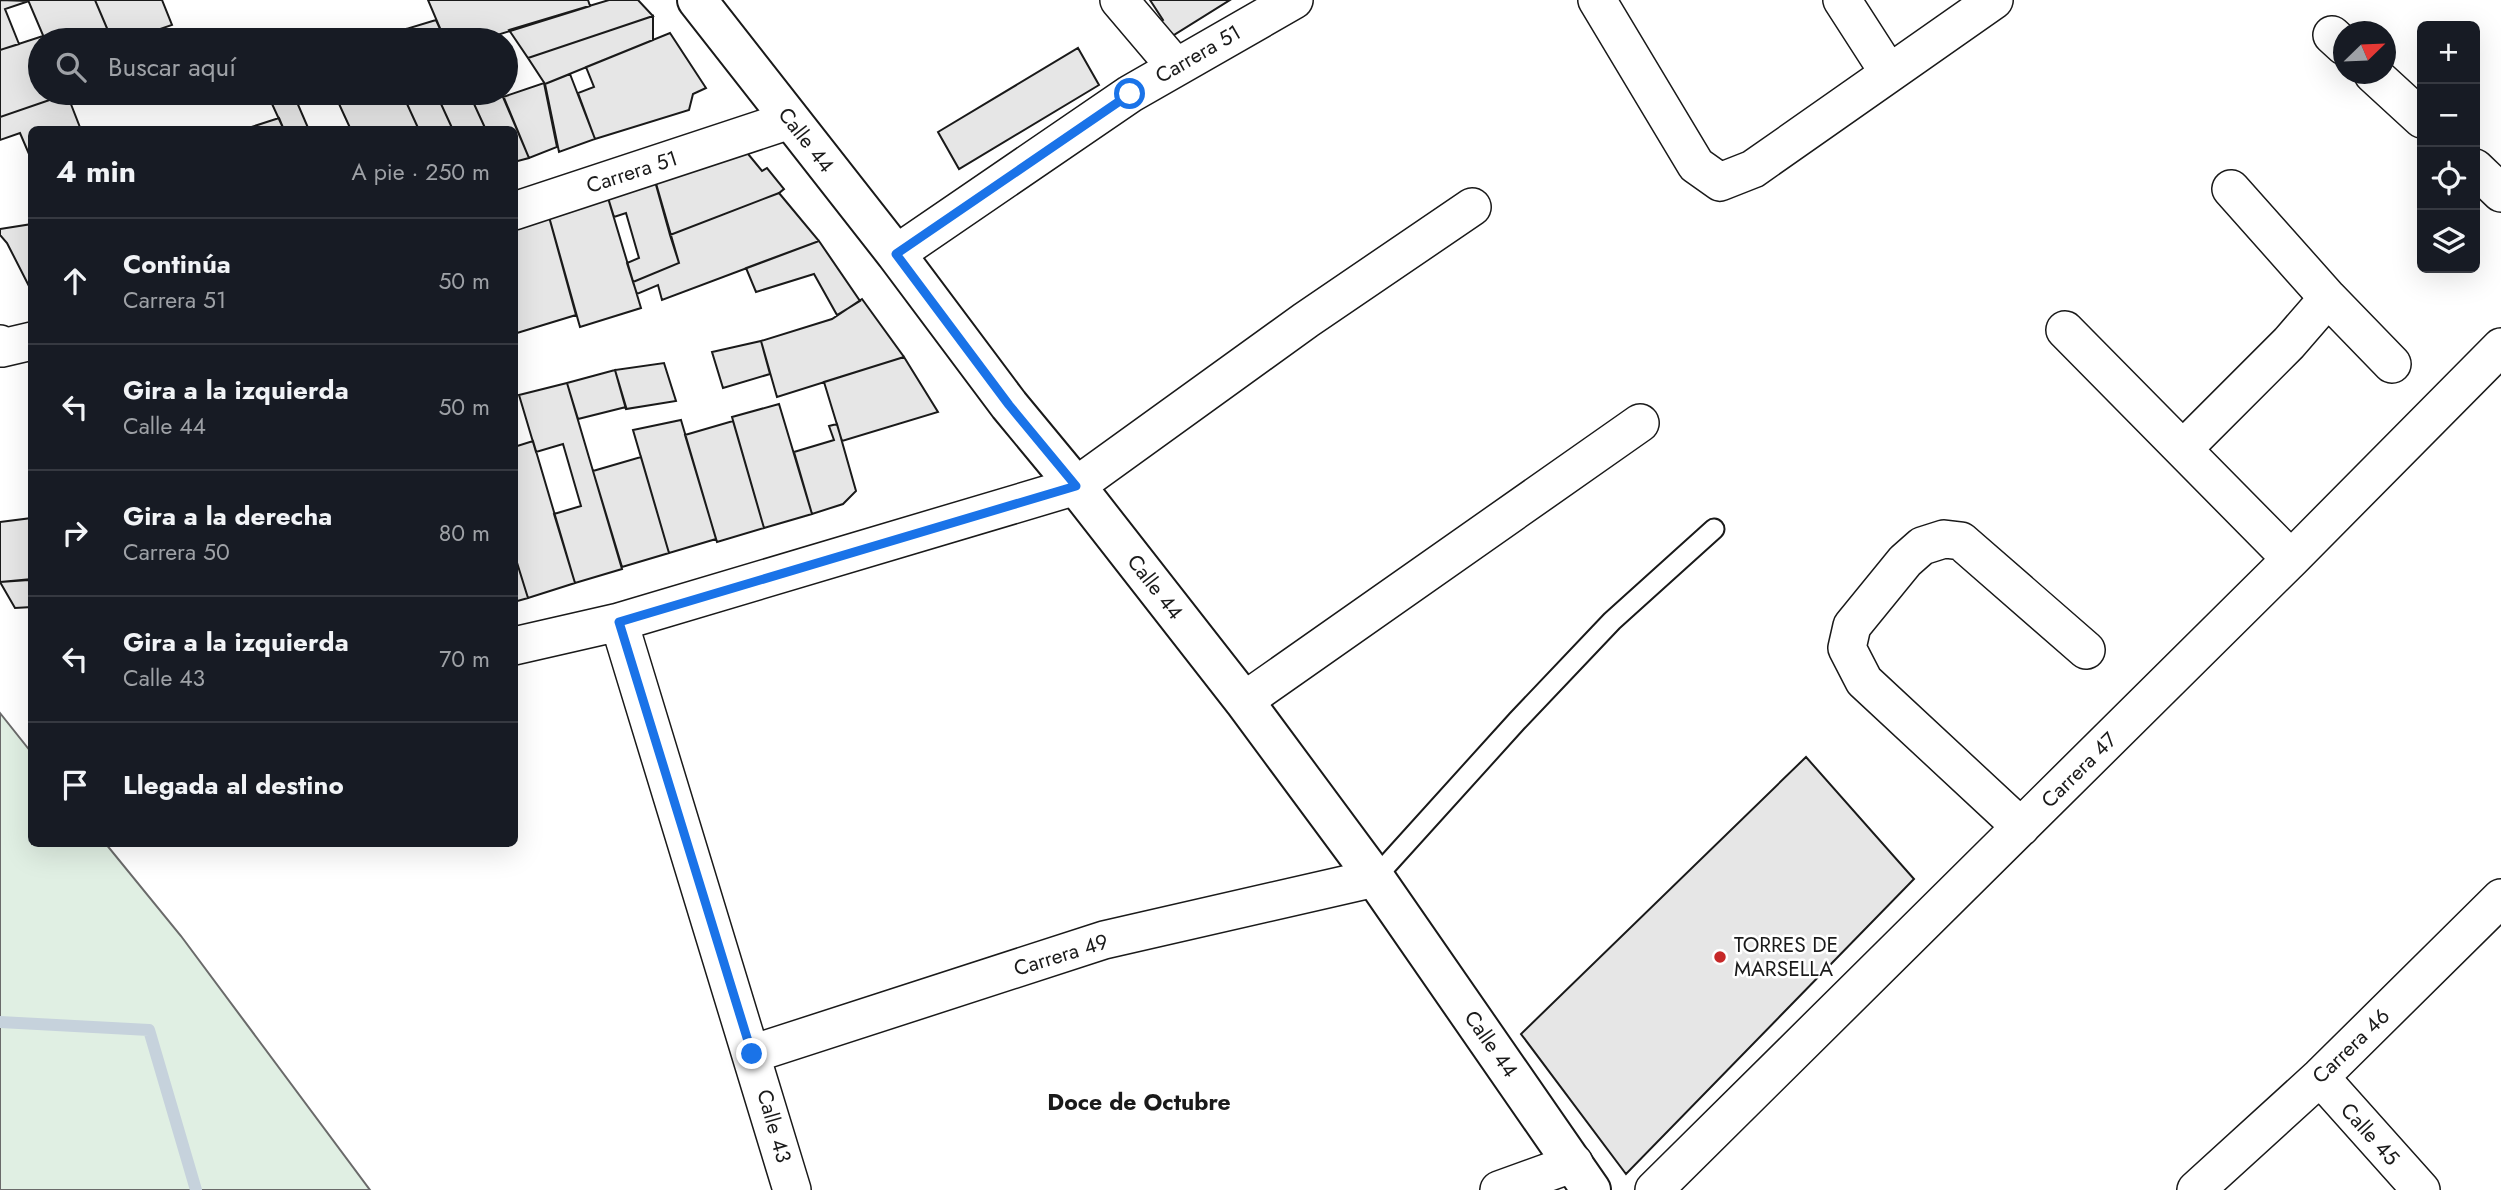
<!DOCTYPE html>
<html lang="es">
<meta charset="utf-8">
<style>
body{margin:0;font-family:Jost,sans-serif;background:#20242c;color:#f1f3f6}
.controls{position:absolute;right:21px;top:21px;display:grid;overflow:hidden;border-radius:10px;box-shadow:0 7px 28px #0002}
.controls button{width:63px;height:63px;display:grid;place-items:center;padding:0;border:0;border-bottom:2px solid #363941;background:#171b24;color:#f1f3f6;font:35px sans-serif}
.compass{position:absolute;left:2333px;top:21px;width:63px;height:63px;border-radius:50%;background:#171b24;box-shadow:0 7px 28px #0002;rotate:67deg}
.stop{position:absolute;width:21px;height:21px;margin:-16px;border:5px solid #1a73e8;border-radius:50%;background:#fff}
.stop.end{background:#1a73e8;border-color:#fff;box-shadow:0 2px 7px #0008}
.list{margin:0;padding:0;list-style:none}
h2{display:flex;justify-content:space-between;align-items:center;height:91px;margin:0;padding:0 28px;font-size:30px}
h2 small{font-size:23px;font-weight:400;color:#9ea1a6}
.list li{display:grid;grid-template-columns:46px 1fr auto;gap:21px;align-items:center;box-sizing:border-box;height:126px;padding:0 28px;border-top:2px solid #363941}
.list b{display:block;font-size:26px;white-space:nowrap}
.list p{margin:0;font-size:23px;white-space:nowrap;color:#9ea1a6}
.list em{font-size:23px;font-style:normal;color:#9ea1a6}
.icon{flex:none;width:38px;height:38px;fill:none;stroke:currentColor;stroke-width:2;stroke-linecap:round;stroke-linejoin:round}
.map{position:relative;flex:none;width:2501px;height:1190px;overflow:hidden}
.search{position:absolute;background:#171b24;box-shadow:0 7px 28px #0002;left:28px;top:28px;width:490px;height:77px;display:flex;align-items:center;gap:18px;box-sizing:border-box;padding:0 24px;border-radius:38px;color:#9ea1a6;font-size:26px}
.panel{position:absolute;background:#171b24;box-shadow:0 7px 28px #0002;left:28px;top:126px;width:490px;height:721px;border-radius:10px}
.map>svg:first-child{display:block}
.green{fill:#e0efe3;stroke:#6a6a6a;stroke-width:2}
.lines{fill:none;stroke-linecap:round;stroke-linejoin:round}
.stream{stroke:#c6d2dc;stroke-width:12}
.building{fill:#e6e6e6;stroke:#1a1a1a;stroke-width:2}
.lane-casing{stroke:#1a1a1a;stroke-width:23}
.street-casing{stroke:#1a1a1a;stroke-width:40}
.secondary-casing{stroke:#1a1a1a;stroke-width:42}
.lane{stroke:#fff;stroke-width:19}
.street{stroke:#fff;stroke-width:37}
.secondary{stroke:#fff;stroke-width:38}
.route{stroke:#1a73e8;stroke-width:9}
.poi-dot{fill:#c62828;stroke:#fff;stroke-width:2.5}
.labels{text-anchor:middle;stroke-width:5;stroke-linejoin:round;paint-order:stroke}
.street-label{font-size:21px;fill:#1a1a1a;stroke:#fff}
.poi-label{font-size:21px;fill:#1a1a1a;stroke:#fff;text-anchor:start}
.neighbourhood-label{font-size:23px;font-weight:bold;fill:#1a1a1a;stroke:#fff}
</style>
<div class="map">
<svg width="2501" height="1190" viewBox="0 0 2501 1190">
<rect width="100%" height="100%" fill="#fff"/>
<path class="green" d="M0,713L31,752L32,844H106L181,936L370,1190H0Z"/>
<g class="lines">
<path class="stream" d="M0,1022L149,1030L196,1190"/>
</g>
<path class="building" d="M0,0L29,1L5,9L19,44L0,50Z
M28,0H95L112,40H45Z
M95,0H162L172,25L128,40H112Z
M428,0H588L590,6L481,40H445Z
M609,0H638L653,16L528,58L509,30Z
M1150,0H1230L1169,38L1160,22L1163,20Z
M653,16V40L545,84L528,58Z
M436,20L445,40H412L406,29Z
M406,29L412,40H378L376,36Z
M670,33L706,88L693,94L689,110L595,139L578,93L594,87L586,67Z
M43,36L45,40H40V93L67,94L0,117V50Z
M1078,48L1099,85L959,169L938,132Z
M570,74L595,139L559,152L545,84Z
M544,83L557,147L529,158L503,97Z
M267,93H293L309,130H284Z
M334,93H402L419,130H351Z
M402,93H436L453,130H419Z
M436,93H469L486,130H453Z
M469,93H502L529,158L514,162V130H486Z
M67,94L81,130H32V161L20,133L0,140V117Z
M279,118L284,130H242Z
M744,149L762,171L767,168L784,189L779,193L670,235L651,167Z
M653,173L679,263L633,282L627,263L639,258L626,213L614,217L605,188Z
M605,188L641,308L580,327L546,206Z
M779,193L819,241L662,300L658,285L637,294L633,282L679,263L670,235Z
M546,206L576,315L517,333L514,325V216Z
M32,224V292L7,243L0,235V229Z
M819,241L860,301L837,315L814,274L756,292L746,268Z
M862,299L904,357L777,397L761,341L832,319Z
M761,341L770,374L723,388L712,352Z
M904,357L938,412L842,441L824,382Z
M664,363L676,401L626,409L615,370Z
M615,370L626,407L578,419L567,383Z
M567,383L622,569L575,583L554,514L581,506L563,444L536,452L519,395Z
M779,404L812,514L764,528L732,417Z
M681,420L716,539L669,553L633,430Z
M733,421L764,528L717,542L685,435Z
M837,424L856,491L843,504L812,514L794,452L834,440L829,426Z
M533,441L575,583L528,598L514,553V447Z
M641,457L669,553L622,567L593,471Z
M32,518V579L0,582V522Z
M514,553L528,598L514,602Z
M29,580L32,607L15,608L0,582Z
M1806,757L1914,879L1626,1174L1521,1034Z"/>
<g class="lines">
<defs>
<path id="lane" d="M1375,878L1517,721L1612,621L1714,529"/>
<path id="street" d="M1119,0L1175,66
M1597,0L1696,165L1720,182L1753,169L1994,0
M1842,0L1889,73
M2332,35L2344,46
M2373,74L2422,119
M2475,168L2501,193
M514,211L790,120
M896,254L1130,94L1294,0
M2328,298L2392,364
M2065,330L2291,559
M0,344L2,348L32,341
M2183,449L2289,343L2328,298L2231,189
M619,622L792,1190
M514,646L619,622L1076,486L1306,320L1472,207
M1244,701L1640,423
M2021,827L1864,681L1847,648L1852,626L1905,561L1922,546L1944,539L1961,541L2086,650
M752,1054L1104,940L1375,878
M2320,1077L2421,1190
M1499,1190L1574,1163
M1654,1190L2291,559L2501,347
M2196,1190L2320,1077L2501,898"/>
<path id="secondary" d="M697,0L896,254L1009,405L1076,486L1244,701L1375,878L1591,1190"/>
</defs>
<use href="#lane" class="lane-casing"/>
<use href="#street" class="street-casing"/>
<use href="#secondary" class="secondary-casing"/>
<use href="#lane" class="lane"/>
<use href="#street" class="street"/>
<use href="#secondary" class="secondary"/>
</g>
<g class="lines">
<path class="route" d="M752,1054L619,622L1076,486L1009,405L896,254L1130,94"/>
</g>
<circle class="poi-dot" cx="1720" cy="957" r="7"/>
<g class="labels">
<g class="street-label">
<text transform="translate(1198 54) rotate(-30)" y="7">Carrera 51</text>
<text transform="translate(806 140) rotate(52)" y="7">Calle 44</text>
<text transform="translate(632 172) rotate(-18)" y="7">Carrera 51</text>
<text transform="translate(1155 587) rotate(52)" y="7">Calle 44</text>
<text transform="translate(2079 770) rotate(-45)" y="7">Carrera 47</text>
<text transform="translate(1061 955) rotate(-17)" y="7">Carrera 49</text>
<text transform="translate(1491 1044) rotate(55)" y="7">Calle 44</text>
<text transform="translate(2351 1046) rotate(-44)" y="7">Carrera 46</text>
<text transform="translate(774 1126) rotate(74)" y="7">Calle 43</text>
<text transform="translate(2370 1134) rotate(48)" y="7">Calle 45</text>
</g>
<g class="poi-label">
<text x="1734" y="952">TORRES DE<tspan x="1734" dy="24">MARSELLA</tspan></text>
</g>
<g class="neighbourhood-label">
<text x="1139" y="1110">Doce de Octubre</text>
</g>
</g>
</svg>
<div class="controls">
<button>+</button>
<button>−</button>
<button><svg class="icon" aria-label="locate" viewBox="0 0 24 24"><circle cx="12" cy="12" r="6"/><path d="M12 2v4M12 18v4M2 12h4M18 12h4"/></svg></button>
<button><svg class="icon" aria-label="layers" viewBox="0 0 24 24"><path d="M12 4l9 5-9 5-9-5zM3 14l9 5 9-5"/></svg></button>
</div>
<svg class="compass" viewBox="-18 -18 36 36"><path d="M0-13l5 13h-10z" fill="#e53935"/><path d="M0 13l5-13h-10z" fill="#9ea1a6"/></svg>
<div class="stop" style="left:1130px;top:94px"></div>
<div class="stop end" style="left:752px;top:1054px"></div>
<div class="search"><svg class="icon" aria-label="search" viewBox="0 0 24 24"><circle cx="10" cy="10" r="6"/><path d="M15 15l6 6"/></svg>Buscar aquí</div>
<section class="panel">
<h2>4 min<small>A pie · 250 m</small></h2>
<ul class="list">
<li><svg class="icon" aria-label="ahead" viewBox="0 0 24 24"><path d="M12 20V5M6 11l6-6 6 6"/></svg><div><b>Continúa</b><p>Carrera 51</p></div><em>50 m</em></li>
<li><svg class="icon" aria-label="left" viewBox="0 0 24 24"><path d="M17 20v-9H6M10 6l-5 5 5 5"/></svg><div><b>Gira a la izquierda</b><p>Calle 44</p></div><em>50 m</em></li>
<li><svg class="icon" aria-label="right" viewBox="0 0 24 24"><path d="M7 20v-9h11M14 6l5 5-5 5"/></svg><div><b>Gira a la derecha</b><p>Carrera 50</p></div><em>80 m</em></li>
<li><svg class="icon" aria-label="left" viewBox="0 0 24 24"><path d="M17 20v-9H6M10 6l-5 5 5 5"/></svg><div><b>Gira a la izquierda</b><p>Calle 43</p></div><em>70 m</em></li>
<li><svg class="icon" aria-label="arrive" viewBox="0 0 24 24"><path d="M6 21V4h12l-3 4 3 4H6"/></svg><div><b>Llegada al destino</b></div></li>
</ul>
</section>
</div>
